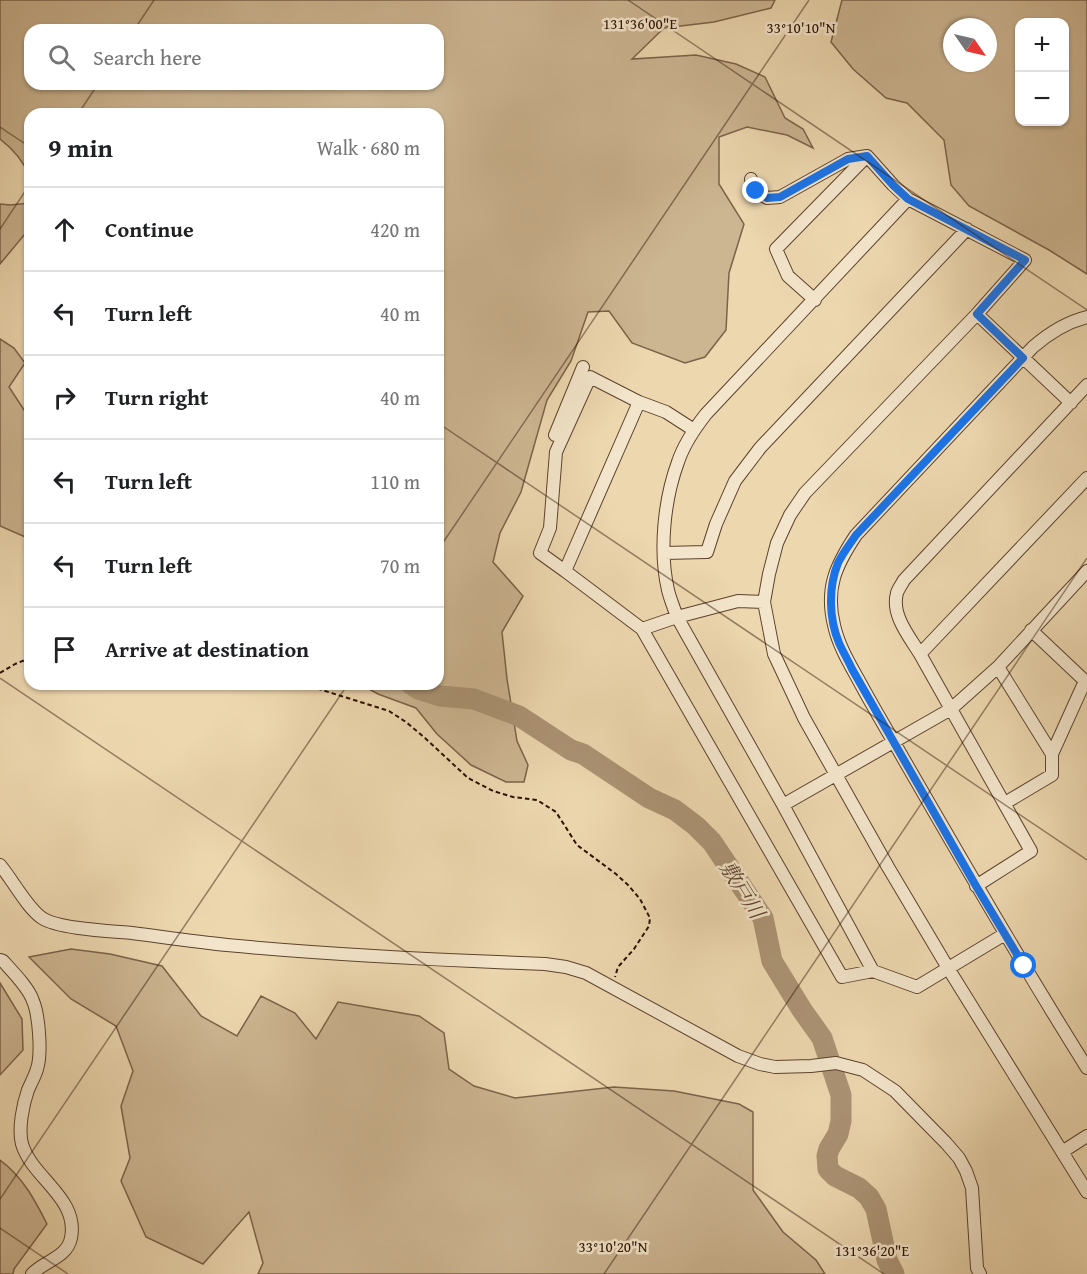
<!DOCTYPE html>
<meta charset="utf-8">
<style>
body{margin:0;font-family:"Gentium Book Plus","Noto Serif JP",serif;background:#f2f2f2;color:#202124}
.controls{position:absolute;right:18px;top:18px;display:grid;overflow:hidden;border-radius:12px;box-shadow:0 2px 4px #0004}
.controls button{width:54px;height:54px;display:grid;place-items:center;padding:0;border:0;border-bottom:2px solid #e0e0e0;background:#fff;color:#202124;font:30px sans-serif}
.compass{position:absolute;left:943px;top:18px;width:54px;height:54px;border-radius:50%;background:#fff;box-shadow:0 2px 4px #0004;rotate:124deg}
.stop{position:absolute;width:18px;height:18px;margin:-14px;border:4px solid #1a73e8;border-radius:50%;background:#fff}
.stop.end{background:#1a73e8;border-color:#fff;box-shadow:0 2px 6px #0008}
.list{margin:0;padding:0;list-style:none}
h2{display:flex;justify-content:space-between;align-items:center;height:78px;margin:0;padding:0 24px;font-size:26px}
h2 small{font-size:20px;font-weight:400;color:#757577}
.list li{display:grid;grid-template-columns:39px 1fr auto;gap:18px;align-items:center;box-sizing:border-box;height:84px;padding:0 24px;border-top:2px solid #e0e0e0}
.list b{display:block;font-size:22px;white-space:nowrap}
.list em{font-size:20px;font-style:normal;color:#757577}
.icon{flex:none;width:33px;height:33px;fill:none;stroke:currentColor;stroke-width:2;stroke-linecap:round;stroke-linejoin:round}
.map{position:relative;flex:none;width:1087px;height:1274px;overflow:hidden}
.search{position:absolute;background:#fff;box-shadow:0 2px 4px #0004;left:24px;top:24px;width:420px;height:66px;display:flex;align-items:center;gap:15px;box-sizing:border-box;padding:0 21px;border-radius:18px;color:#757577;font-size:22px}
.panel{position:absolute;background:#fff;box-shadow:0 2px 4px #0004;left:24px;top:108px;width:420px;height:582px;border-radius:18px}
.map>svg:first-child{display:block}
.green{fill:#ccb591;stroke:#7c6249;stroke-width:1.5;fill-rule:evenodd}
.lines{fill:none;stroke-linecap:round;stroke-linejoin:round}
.river{stroke:#ab9374;stroke-width:21}
.street-casing{stroke:#5c422c;stroke-width:14}
.path{stroke:#2b1001;stroke-width:2;stroke-dasharray:4.5 3;stroke-linecap:butt}
.street{stroke:#f3e5cb;stroke-width:12}
.route{stroke:#1a73e8;stroke-width:8}
.ticks{fill:none;stroke:#2b1001;stroke-width:1.5;stroke-opacity:0.45}
.labels{text-anchor:middle;stroke-width:5;stroke-linejoin:round;paint-order:stroke}
.water-label{font-size:21px;font-style:italic;fill:#5e442f;stroke:#f3e5cb}
.ticks-label{font-size:15px;text-anchor:middle;fill:#2b1001;stroke:#f3e5cb;stroke-width:5;stroke-linejoin:round;paint-order:stroke}
</style>
<div class="map">
<svg width="1087" height="1274" viewBox="0 0 1087 1274">
<rect width="100%" height="100%" fill="#edd7af"/>
<filter id="stains"><feTurbulence type="fractalNoise" baseFrequency=".00333" numOctaves="4"/><feColorMatrix values="0 0 0 0 .2 0 0 0 0 .09 0 0 0 0 .02 0 0 0 .5 -.17"/></filter>
<radialGradient id="worn" r=".72"><stop offset=".6" stop-color="#630" stop-opacity="0"/><stop offset="1" stop-color="#630" stop-opacity=".3"/></radialGradient>
<path class="green" d="M0,0H775L771,8L714,22L664,28L632,59L696,55L736,64L765,77L785,118L803,129L813,148L787,135L747,127L719,137V184L744,224L729,273L726,330L705,357L685,363L632,343L609,311L588,312L571,361L547,400L521,492L500,533L493,562L523,596L502,632L507,679L517,741L528,765L524,782H506L471,765L437,734L416,708L378,694L360,684H438V114H30V177C24,162 12,148 0,139ZM30,30H438V84H30Z
M842,0H1087V274L1049,250L969,206L951,185L944,140L907,103L886,98L853,69L831,42ZM1020,22H1064V122H1020ZM952,27H988V63H952Z
M30,203V228L0,264V204L10,205Z
M0,339L14,348L25,363L9,387L30,419V539L0,526Z
M71,949L110,954L162,966L201,1016L237,1036L261,996L295,1013L316,1039L338,1002L419,1016L444,1033L449,1069L474,1086L515,1098L614,1087L674,1091L739,1104L753,1112V1190L783,1232L816,1260L825,1274H258L263,1263L249,1212L203,1264L146,1237L121,1181L130,1158L121,1106L133,1071L116,1026L71,999L29,957Z
M0,983L22,1019L23,1050L0,1075Z
M0,1160C22,1176 35,1200 47,1224L14,1269L13,1274H0Z"/>
<g class="lines">
<path class="river" d="M411,684L418,689L440,696L474,699L519,716L571,750L583,754L649,798L675,810L696,826L712,842L763,918L772,961L802,1010L822,1038L841,1095V1121L838,1134L829,1149L827,1156L828,1169L835,1176L859,1188L869,1197L876,1209L887,1260L894,1274"/>
<defs>
<path id="street" d="M751,179L752,185L756,191L767,198L780,197L848,159L867,156
M815,300L788,276L776,249L867,156L893,185L908,199
M977,314L805,493L790,515L777,543L769,574L764,602L774,654L804,718L888,867L948,968L1087,1192
M1087,317C1067,322 1048,334 1033,347L856,535C836,565 825,588 834,625C838,644 848,661 858,679C872,705 888,732 903,758C963,862 1023,966 1087,1068
M694,430L666,412L639,402L565,571L642,629L677,617L738,601L764,602
M555,435L583,367
M664,553L707,552L716,524L735,481L760,448L967,229
M565,571L540,553L550,528L556,452L590,377L639,402
M642,629L842,977L873,971L917,987L1005,934
M920,654C909,636 891,615 897,593C898,589 902,584 904,580L1087,385
M998,667L1052,754
M1005,803L1052,775V754L1085,681L1031,630
M783,805L951,709L998,667L1087,571
M0,865C12,879 27,908 42,918C59,929 110,931 132,933C163,937 195,942 227,945C332,955 439,960 545,964L566,967L586,973L738,1056L760,1064L775,1067L811,1066L836,1063L863,1070L895,1091L946,1143L959,1158L966,1171L972,1188L977,1268L980,1274
M976,886L1031,851L920,654L1087,478
M0,960L3,961C12,971 29,988 33,1001C39,1015 42,1054 37,1069C35,1076 31,1083 28,1090C23,1104 18,1129 22,1144C32,1178 79,1198 71,1238C67,1258 44,1261 32,1274
M873,971L783,805L677,617C674,608 670,599 668,590C659,551 664,500 678,462C684,444 695,428 706,414L908,199L1025,260L977,314L1071,403
M1062,1152L1087,1136"/>
</defs>
<use href="#street" class="street-casing"/>
<path class="path" d="M0,673L15,664L30,658
M303,684L389,711L406,722L425,738L468,778L493,791L513,797L537,800L556,812L577,845L616,874L629,886L640,899L650,918L649,926L634,949L618,967L615,977"/>
<use href="#street" class="street"/>
</g>
<g class="lines">
<path class="route" d="M756,191L767,198L780,197L848,159L867,156L893,185L908,199L1025,260L977,314L1023,358L856,535C850,544 843,553 838,563C828,588 829,619 839,643C843,652 848,660 852,669L976,886L1024,966"/>
</g>
<path class="ticks" d="M628,0L1087,310M134,30L154,0M78,114L98,84M0,127L30,147M0,229L30,184M438,423L1087,860M438,550L809,0M0,678L884,1274M0,1199L348,684M0,1228L68,1274M604,1274L1087,558"/>
<g class="labels">
<g class="water-label">
<text transform="translate(742 890) rotate(58)" y="7">敷戸川</text>
</g>
</g>
<g class="ticks-label">
<text x="640" y="29">131°36'00"E</text>
<text x="801" y="33">33°10'10"N</text>
<text x="613" y="1252">33°10'20"N</text>
<text x="872" y="1256">131°36'20"E</text>
</g>
<rect width="100%" height="100%" filter="url(#stains)"/>
<rect width="100%" height="100%" fill="url(#worn)"/>
</svg>
<div class="controls">
<button>+</button>
<button>−</button>
</div>
<svg class="compass" viewBox="-18 -18 36 36"><path d="M0-13l5 13h-10z" fill="#e53935"/><path d="M0 13l5-13h-10z" fill="#757577"/></svg>
<div class="stop" style="left:1024px;top:966px"></div>
<div class="stop end" style="left:756px;top:191px"></div>
<div class="search"><svg class="icon" aria-label="search" viewBox="0 0 24 24"><circle cx="10" cy="10" r="6"/><path d="M15 15l6 6"/></svg>Search here</div>
<section class="panel">
<h2>9 min<small>Walk · 680 m</small></h2>
<ul class="list">
<li><svg class="icon" aria-label="ahead" viewBox="0 0 24 24"><path d="M12 20V5M6 11l6-6 6 6"/></svg><div><b>Continue</b></div><em>420 m</em></li>
<li><svg class="icon" aria-label="left" viewBox="0 0 24 24"><path d="M17 20v-9H6M10 6l-5 5 5 5"/></svg><div><b>Turn left</b></div><em>40 m</em></li>
<li><svg class="icon" aria-label="right" viewBox="0 0 24 24"><path d="M7 20v-9h11M14 6l5 5-5 5"/></svg><div><b>Turn right</b></div><em>40 m</em></li>
<li><svg class="icon" aria-label="left" viewBox="0 0 24 24"><path d="M17 20v-9H6M10 6l-5 5 5 5"/></svg><div><b>Turn left</b></div><em>110 m</em></li>
<li><svg class="icon" aria-label="left" viewBox="0 0 24 24"><path d="M17 20v-9H6M10 6l-5 5 5 5"/></svg><div><b>Turn left</b></div><em>70 m</em></li>
<li><svg class="icon" aria-label="arrive" viewBox="0 0 24 24"><path d="M6 21V4h12l-3 4 3 4H6"/></svg><div><b>Arrive at destination</b></div></li>
</ul>
</section>
</div>
